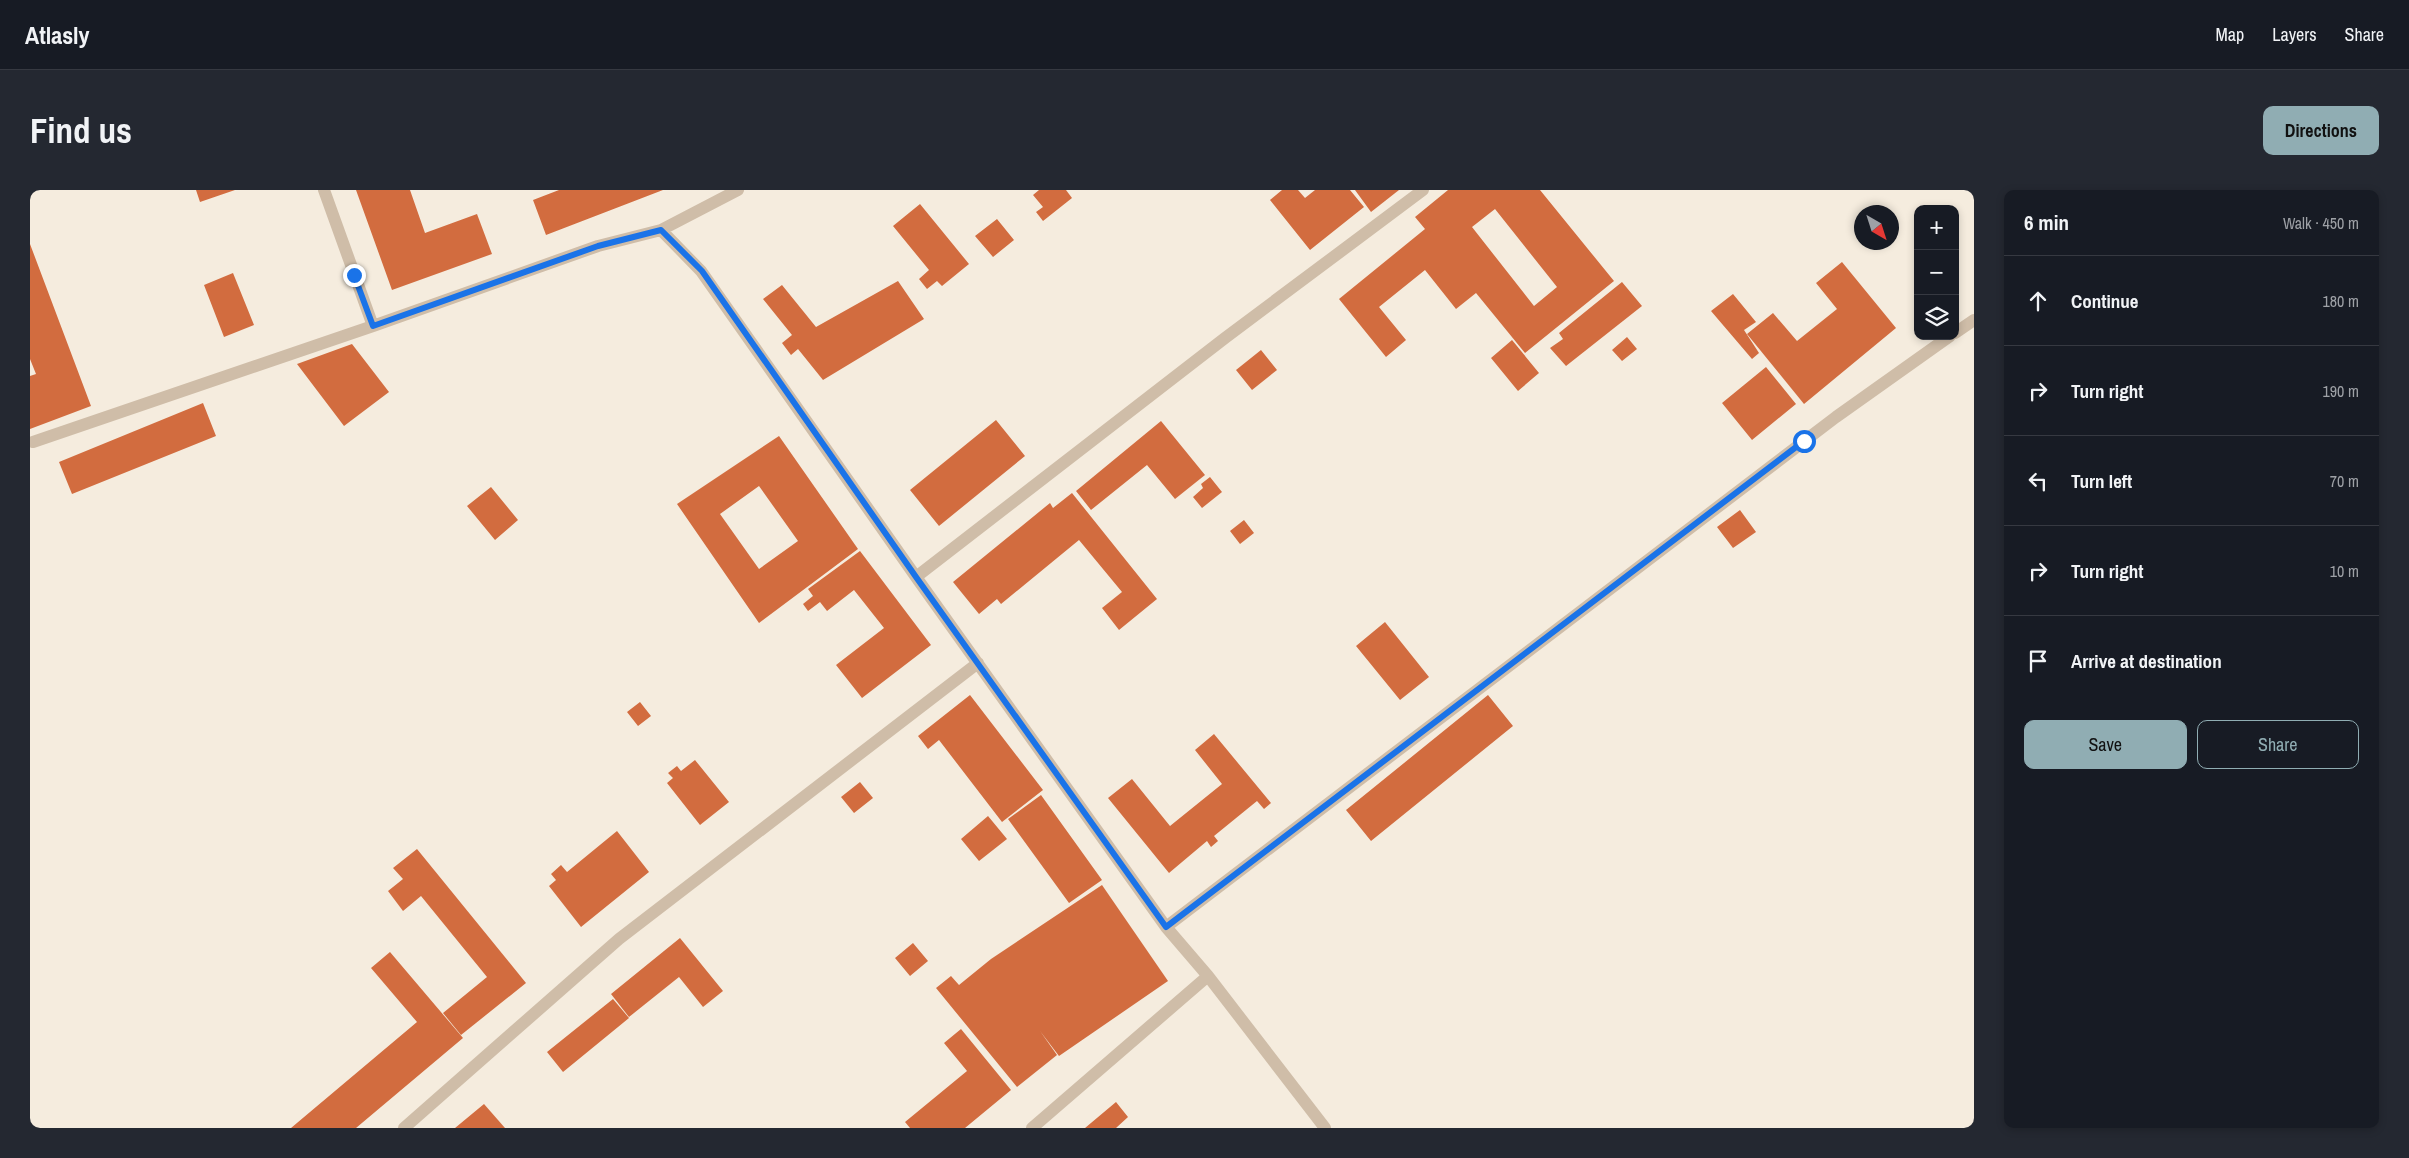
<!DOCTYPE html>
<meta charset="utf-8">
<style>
body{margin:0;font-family:"Archivo Narrow",sans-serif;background:#242831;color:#f1f3f6}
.controls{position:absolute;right:15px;top:15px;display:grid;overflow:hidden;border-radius:10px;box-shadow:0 2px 8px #0003}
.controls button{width:45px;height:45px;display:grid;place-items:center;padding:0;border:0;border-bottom:1px solid #363941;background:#171b24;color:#f1f3f6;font:25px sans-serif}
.compass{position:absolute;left:1824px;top:15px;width:45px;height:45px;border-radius:50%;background:#171b24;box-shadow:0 2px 8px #0003;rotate:141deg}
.stop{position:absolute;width:15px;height:15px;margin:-11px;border:4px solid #1a73e8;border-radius:50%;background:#fff}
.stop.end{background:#1a73e8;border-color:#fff;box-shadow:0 1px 5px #0008}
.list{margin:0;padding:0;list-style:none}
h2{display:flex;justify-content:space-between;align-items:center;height:65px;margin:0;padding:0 20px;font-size:21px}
h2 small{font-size:16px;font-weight:400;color:#9ea1a6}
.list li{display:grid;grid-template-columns:32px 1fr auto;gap:15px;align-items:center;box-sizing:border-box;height:90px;padding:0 20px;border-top:1px solid #363941}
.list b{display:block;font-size:19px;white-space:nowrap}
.list em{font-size:16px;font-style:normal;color:#9ea1a6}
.actions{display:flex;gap:10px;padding:15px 20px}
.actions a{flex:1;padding:11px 0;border:1px solid #90adb3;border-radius:10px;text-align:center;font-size:18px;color:#90adb3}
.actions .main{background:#90adb3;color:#111}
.icon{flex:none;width:28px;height:28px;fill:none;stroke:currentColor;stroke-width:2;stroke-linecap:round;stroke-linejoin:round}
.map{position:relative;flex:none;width:1944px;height:938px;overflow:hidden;border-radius:10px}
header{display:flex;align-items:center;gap:30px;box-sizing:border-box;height:70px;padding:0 25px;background:#171b24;border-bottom:1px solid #363941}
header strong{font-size:24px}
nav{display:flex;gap:28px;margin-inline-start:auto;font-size:18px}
.intro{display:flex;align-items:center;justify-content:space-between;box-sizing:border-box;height:120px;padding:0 30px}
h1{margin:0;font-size:35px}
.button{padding:12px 22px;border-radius:10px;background:#90adb3;color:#111;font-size:18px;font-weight:700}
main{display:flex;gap:30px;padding:0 30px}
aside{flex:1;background:#171b24;border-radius:10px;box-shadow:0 2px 8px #0003}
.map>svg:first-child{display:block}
.building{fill:#d26c3f;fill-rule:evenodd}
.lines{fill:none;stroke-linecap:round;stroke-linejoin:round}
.street{stroke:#cfbda8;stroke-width:12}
.route{stroke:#1a73e8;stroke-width:6}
</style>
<header>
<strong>Atlasly</strong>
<nav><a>Map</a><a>Layers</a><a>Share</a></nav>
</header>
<div class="intro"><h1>Find us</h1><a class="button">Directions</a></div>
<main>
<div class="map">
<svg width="1944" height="938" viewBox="0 0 1944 938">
<rect width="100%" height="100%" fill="#f5ecde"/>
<path class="building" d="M166,0H205L170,12Z
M326,0H380L395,43L447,24L462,64L362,100Z
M529,0H633L516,45L503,10Z
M1009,0H1036L1042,8L1013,31L1006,22L1013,17L1003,5Z
M1252,0H1268L1275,8L1285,0H1320L1334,17L1280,60L1240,10Z
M1325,0H1369L1341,22Z
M1418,0H1510L1584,91L1495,163L1446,103L1426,119L1395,80L1349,117L1376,150L1356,167L1309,109L1395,39L1385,27ZM1465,19L1527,97L1504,116L1442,37Z
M890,14L939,74L912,96L907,91L897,99L889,89L899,80L863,36Z
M967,29L984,50L963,67L945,46Z
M0,54L61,216L0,239V186L6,184L0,169Z
M1812,72L1866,138L1774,214L1717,144L1743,123L1767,151L1807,119L1786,93Z
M203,83L224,135L194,147L174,95Z
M868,91L894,129L793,190L768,159L761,165L752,153L762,145L733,109L752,95L786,137Z
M1592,92L1612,116L1536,176L1520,158L1533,149L1529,143Z
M1703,104L1726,132L1714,140L1729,163L1722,169L1681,121Z
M1597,147L1607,159L1592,171L1582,160Z
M1482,150L1509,183L1488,201L1461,168Z
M322,154L359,202L314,236L267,174Z
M1231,160L1247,180L1222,200L1206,180Z
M1736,177L1766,214L1722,250L1692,213Z
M173,213L186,246L42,304L29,272Z
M966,230L995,266L909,336L880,300Z
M1131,231L1175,285L1145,309L1117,275L1061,320L1046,301Z
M749,246L828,359L729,433L647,314ZM729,296L768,351L729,379L690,324Z
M1180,287L1192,302L1172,318L1163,307L1173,298L1171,294Z
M461,297L488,330L465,350L437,316Z
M1042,303L1127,409L1089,440L1072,418L1092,402L1049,350L971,414L967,409L949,424L923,392L1020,313L1023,318Z
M1710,320L1726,342L1703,358L1687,337Z
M1214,330L1224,343L1210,354L1200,341Z
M830,361L901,455L832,508L806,475L854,438L824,400L797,421L790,412L778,421L773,414L783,406L778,399Z
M1355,432L1399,487L1370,510L1326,456Z
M940,505L1013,600L972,632L909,550L898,559L888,546Z
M1458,505L1483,536L1341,651L1316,620Z
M610,512L621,526L608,536L597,522Z
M1184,544L1241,613L1234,619L1227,611L1184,646L1188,651L1181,657L1177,651L1139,683L1078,608L1102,589L1140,636L1192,594L1165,560Z
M665,570L699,612L670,635L637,593L643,588L638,583L647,576L651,581Z
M830,592L843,608L824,623L811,607Z
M1011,605L1072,690L1039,713L978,629Z
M958,626L977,649L949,671L931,649Z
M587,641L619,682L551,737L519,696L526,690L521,684L531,675L537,682Z
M387,659L496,793L431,845L413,823L457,787L391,706L373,721L358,701L373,689L363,678Z
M1072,695L1138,791L1029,866L1010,841L1027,865L987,897L906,798L921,786L929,795L961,769Z
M650,748L693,801L673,817L649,787L599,827L581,804Z
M883,753L898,771L880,786L865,768Z
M360,762L433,848L326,938H261L387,832L341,778Z
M583,809L599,828L533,882L517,862Z
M931,839L981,900L935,938H880L875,932L937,881L914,853Z
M1086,912L1098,927L1086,938H1055Z
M454,914L475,938H425Z"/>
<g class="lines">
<path class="street" d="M631,40L708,0
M343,136L568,56L631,40L671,81L886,387L1136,737L1178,786L1295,938
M1925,143L1944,130
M3,252L343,136L294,0
M886,387L1195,148L1393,0
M1136,737L1806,227L1920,146
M374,938L589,749L948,473
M1002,938L1178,786"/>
</g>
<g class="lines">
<path class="route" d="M324,85L343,136L568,56L631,40L672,81L886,387L1136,737L1774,251"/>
</g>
</svg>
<div class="controls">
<button>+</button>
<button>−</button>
<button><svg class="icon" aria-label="layers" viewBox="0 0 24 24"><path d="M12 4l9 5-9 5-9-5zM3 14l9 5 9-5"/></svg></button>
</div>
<svg class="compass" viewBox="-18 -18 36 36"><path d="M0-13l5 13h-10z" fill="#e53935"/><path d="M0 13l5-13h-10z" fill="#9ea1a6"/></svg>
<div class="stop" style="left:1774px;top:251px"></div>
<div class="stop end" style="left:324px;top:85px"></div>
</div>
<aside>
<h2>6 min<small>Walk · 450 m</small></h2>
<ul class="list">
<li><svg class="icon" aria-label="ahead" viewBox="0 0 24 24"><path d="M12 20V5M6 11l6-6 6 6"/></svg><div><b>Continue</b></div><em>180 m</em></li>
<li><svg class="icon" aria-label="right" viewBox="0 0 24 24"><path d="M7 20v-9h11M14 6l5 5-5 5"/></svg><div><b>Turn right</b></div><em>190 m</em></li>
<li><svg class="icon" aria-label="left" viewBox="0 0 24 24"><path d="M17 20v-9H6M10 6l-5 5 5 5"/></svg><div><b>Turn left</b></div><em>70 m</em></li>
<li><svg class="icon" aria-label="right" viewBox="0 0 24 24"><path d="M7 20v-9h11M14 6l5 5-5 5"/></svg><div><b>Turn right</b></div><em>10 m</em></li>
<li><svg class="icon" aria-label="arrive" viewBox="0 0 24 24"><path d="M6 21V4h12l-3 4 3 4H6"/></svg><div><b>Arrive at destination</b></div></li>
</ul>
<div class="actions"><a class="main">Save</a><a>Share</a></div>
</aside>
</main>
